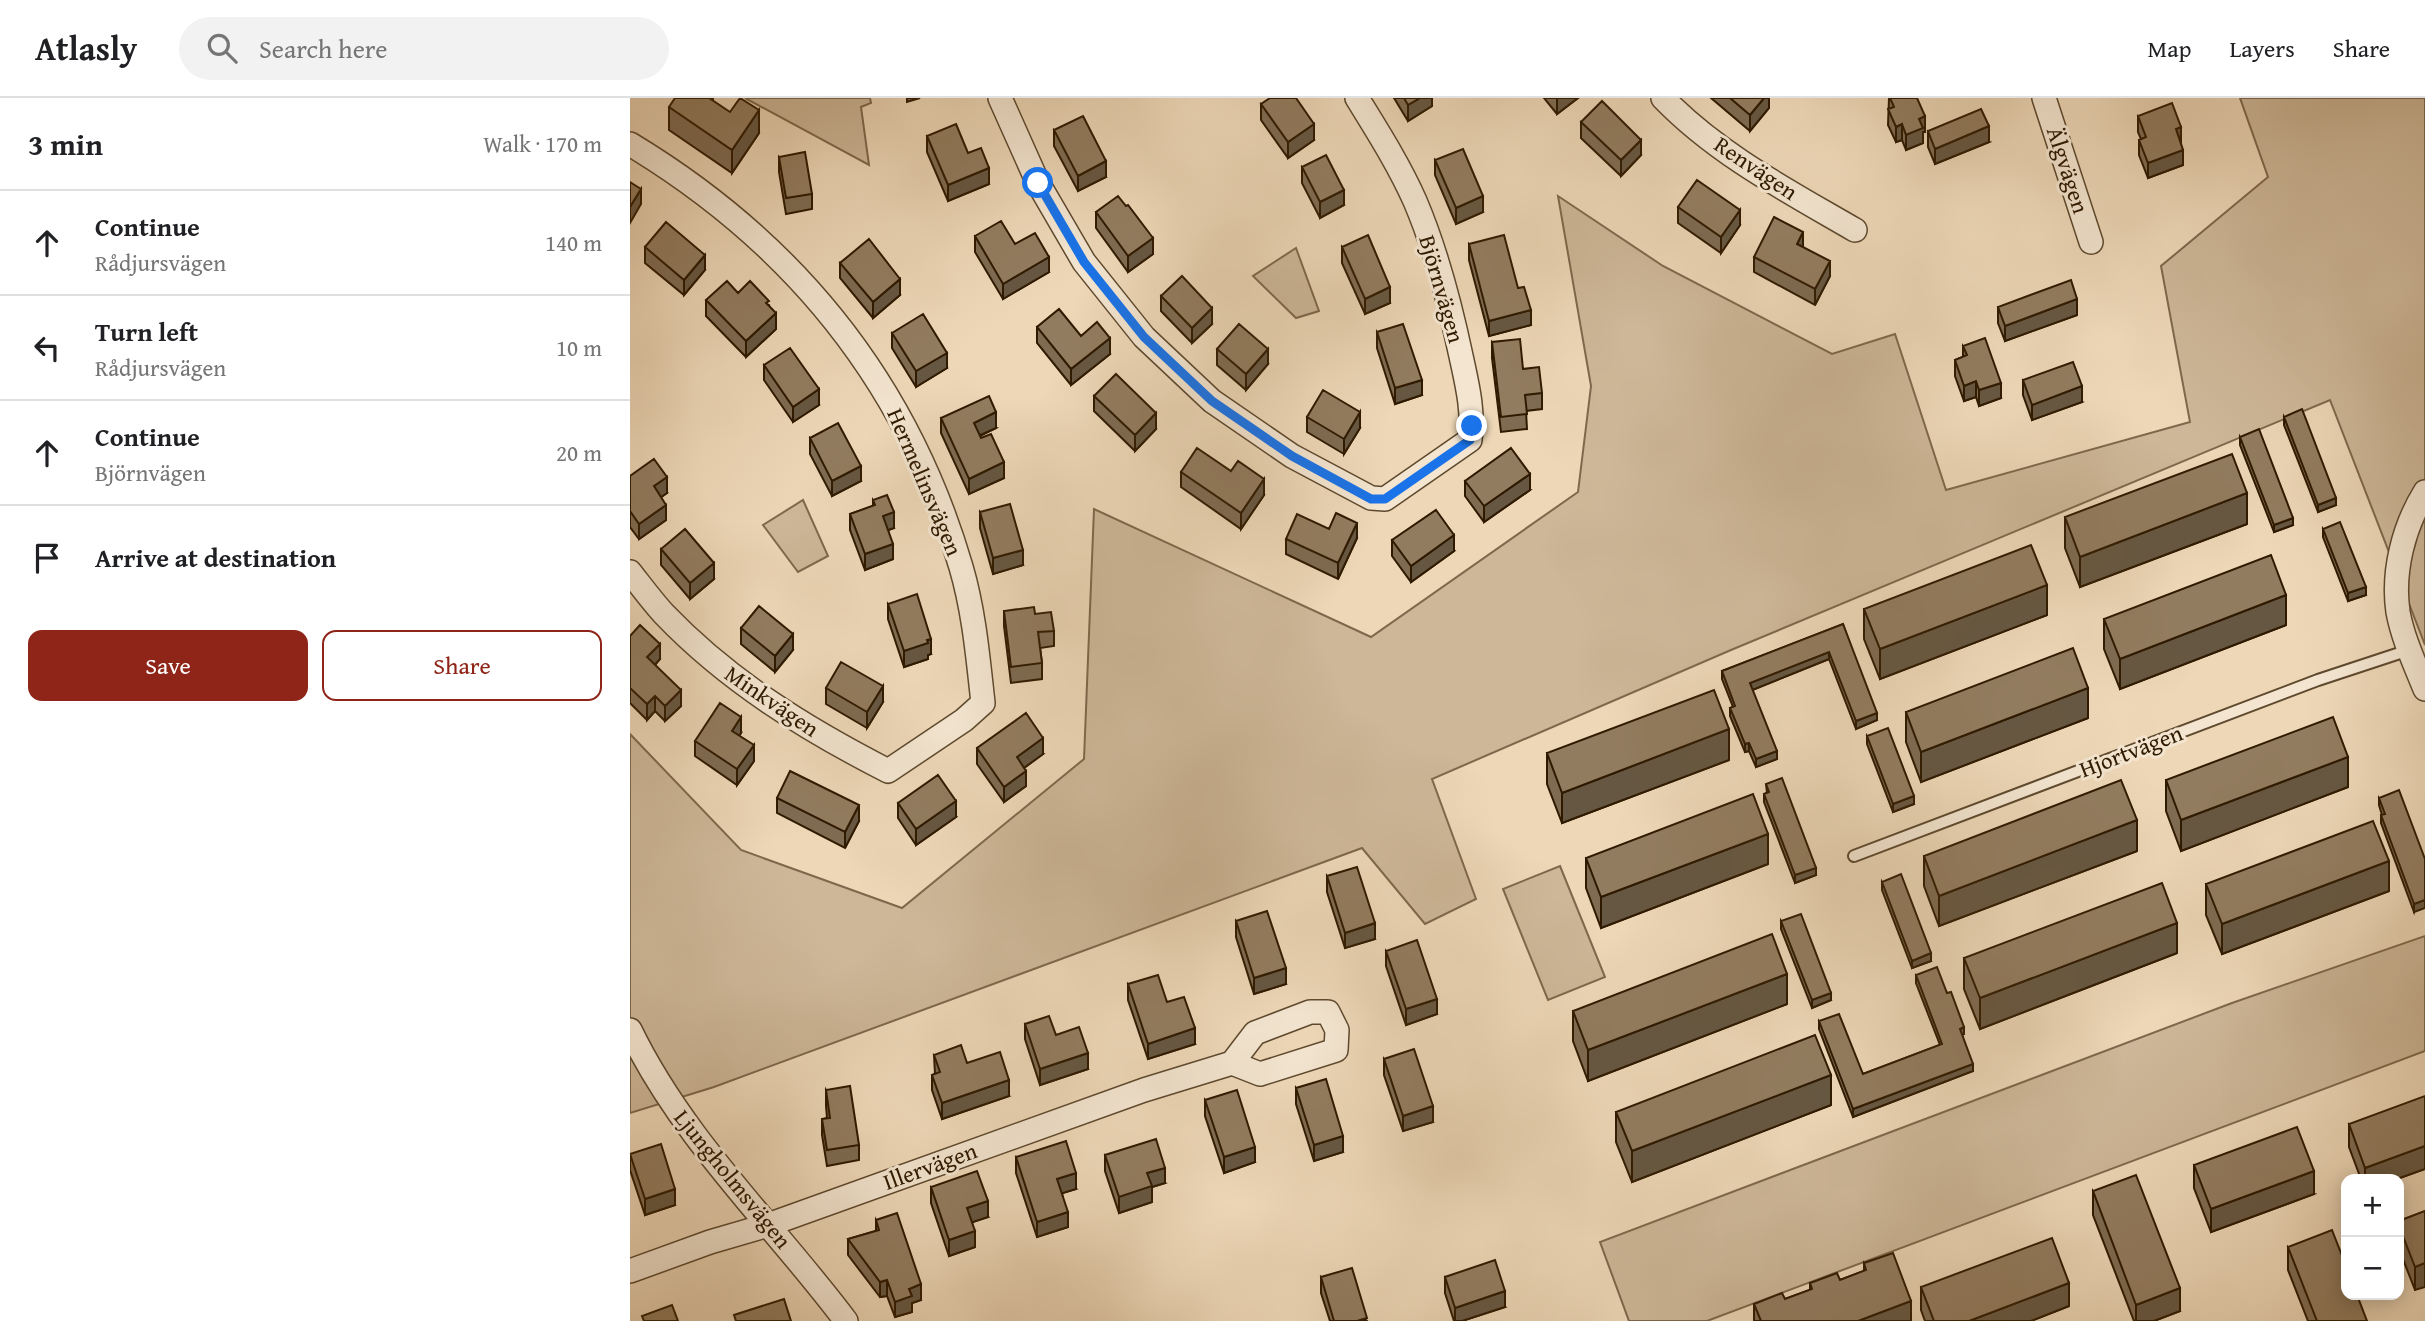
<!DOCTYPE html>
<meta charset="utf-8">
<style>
body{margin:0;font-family:"Gentium Book Plus",serif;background:#f2f2f2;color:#202124}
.controls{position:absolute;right:21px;bottom:21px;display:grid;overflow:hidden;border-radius:14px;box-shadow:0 4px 18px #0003}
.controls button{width:63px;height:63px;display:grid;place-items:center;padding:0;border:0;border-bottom:2px solid #e0e0e0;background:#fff;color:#202124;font:35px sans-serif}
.stop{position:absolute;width:21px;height:21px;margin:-16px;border:5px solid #1a73e8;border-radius:50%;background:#fff}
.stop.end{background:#1a73e8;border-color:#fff;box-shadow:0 2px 7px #0008}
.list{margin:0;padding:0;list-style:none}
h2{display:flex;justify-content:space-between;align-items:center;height:91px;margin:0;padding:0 28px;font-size:30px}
h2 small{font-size:23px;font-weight:400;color:#757577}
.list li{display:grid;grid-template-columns:46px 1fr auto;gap:21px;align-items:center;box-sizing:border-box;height:105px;padding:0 28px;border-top:2px solid #e0e0e0}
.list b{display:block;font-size:26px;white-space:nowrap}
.list p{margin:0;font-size:23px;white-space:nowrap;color:#757577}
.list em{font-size:23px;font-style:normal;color:#757577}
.actions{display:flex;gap:14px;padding:21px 28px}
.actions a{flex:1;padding:16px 0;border:2px solid #8f2418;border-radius:14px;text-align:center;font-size:24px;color:#8f2418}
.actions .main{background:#8f2418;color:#fff}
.icon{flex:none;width:38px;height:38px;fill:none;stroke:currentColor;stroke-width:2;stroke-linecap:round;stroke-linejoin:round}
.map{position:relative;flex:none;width:1795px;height:1223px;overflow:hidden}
header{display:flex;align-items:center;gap:42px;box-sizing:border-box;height:98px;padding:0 35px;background:#fff;border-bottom:2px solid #e0e0e0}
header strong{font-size:33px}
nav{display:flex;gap:38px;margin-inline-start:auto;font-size:24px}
.search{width:490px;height:63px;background:#f2f2f2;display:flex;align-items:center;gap:18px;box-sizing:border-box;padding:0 24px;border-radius:38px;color:#757577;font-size:26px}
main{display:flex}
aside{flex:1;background:#fff}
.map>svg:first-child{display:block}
.green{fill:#cdb798;stroke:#7e684c;stroke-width:2}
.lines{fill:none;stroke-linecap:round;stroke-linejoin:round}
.service-casing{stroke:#5e492e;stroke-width:14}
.minor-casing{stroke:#5e492e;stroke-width:26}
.service{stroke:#f3e5d0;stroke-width:10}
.minor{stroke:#f3e5d0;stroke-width:23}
.wall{fill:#7e6b52;stroke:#2f1a00;stroke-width:2}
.shaded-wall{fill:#665742;stroke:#2f1a00;stroke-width:2}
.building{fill:#927c5f;stroke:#2f1a00;stroke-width:2}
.route{stroke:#1a73e8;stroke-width:9}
.labels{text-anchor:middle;stroke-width:6;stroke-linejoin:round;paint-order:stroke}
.street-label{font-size:23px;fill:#2f1a00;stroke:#f3e5d0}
</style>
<header>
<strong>Atlasly</strong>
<div class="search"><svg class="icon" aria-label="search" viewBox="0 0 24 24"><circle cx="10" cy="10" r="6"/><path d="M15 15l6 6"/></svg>Search here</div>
<nav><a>Map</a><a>Layers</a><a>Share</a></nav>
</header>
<main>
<aside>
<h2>3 min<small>Walk · 170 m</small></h2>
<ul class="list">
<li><svg class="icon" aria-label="ahead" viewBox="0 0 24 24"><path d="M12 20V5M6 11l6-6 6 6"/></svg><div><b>Continue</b><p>Rådjursvägen</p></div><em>140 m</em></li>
<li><svg class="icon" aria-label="left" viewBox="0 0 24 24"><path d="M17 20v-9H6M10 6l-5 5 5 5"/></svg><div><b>Turn left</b><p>Rådjursvägen</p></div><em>10 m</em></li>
<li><svg class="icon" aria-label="ahead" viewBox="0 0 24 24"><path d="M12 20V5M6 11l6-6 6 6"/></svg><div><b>Continue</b><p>Björnvägen</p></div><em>20 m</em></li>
<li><svg class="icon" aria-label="arrive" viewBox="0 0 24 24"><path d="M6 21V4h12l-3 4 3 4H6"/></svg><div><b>Arrive at destination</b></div></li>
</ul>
<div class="actions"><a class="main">Save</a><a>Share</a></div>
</aside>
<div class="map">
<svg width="1795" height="1223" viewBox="0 0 1795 1223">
<rect width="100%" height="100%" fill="#edd7b7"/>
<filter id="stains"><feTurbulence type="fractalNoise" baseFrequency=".00286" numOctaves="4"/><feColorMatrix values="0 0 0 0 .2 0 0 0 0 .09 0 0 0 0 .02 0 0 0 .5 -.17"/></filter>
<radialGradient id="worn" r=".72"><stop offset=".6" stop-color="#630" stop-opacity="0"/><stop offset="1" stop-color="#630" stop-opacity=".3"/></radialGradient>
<path class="green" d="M115,0H240L241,5L231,9L239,67Z
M1610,0H1795V547L1700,302L1101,552L802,681L846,801L795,826L732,750L84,989L0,1015V636L111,752L272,810L454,661L464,411L741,539L948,394L961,288L928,98L1033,168L1202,256L1265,236L1316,392L1560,324L1531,168L1638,79Z
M666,150L689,213L666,220L623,178Z
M173,402L198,458L168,474L133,427Z
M930,768L975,879L918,902L873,791Z
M1795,838V953L1077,1223H999L970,1144L1602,905Z"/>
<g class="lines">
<defs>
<path id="service" d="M1224,758L1688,582L1779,552"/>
<path id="minor" d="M370,0L408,85L454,164L514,239L582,303L662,358L741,400L755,401L840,342C844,313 837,286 831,258C820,206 806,152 785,103C769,67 748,34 727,0
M1033,0C1087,56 1158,93 1225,132
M1414,0L1461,144
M0,46C164,145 277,284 331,469C344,513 348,560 353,605L334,622L258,673C176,631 98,583 34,516C22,503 11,488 0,474
M1795,394C1774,428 1762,473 1768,514C1773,541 1785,566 1795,591
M0,932C53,1042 144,1127 216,1223
M0,1173L80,1144L138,1127L514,992L602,965L625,935L680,914H698L707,932L706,952L630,976L602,965"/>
</defs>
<use href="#service" class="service-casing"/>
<use href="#minor" class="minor-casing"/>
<use href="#service" class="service"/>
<use href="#minor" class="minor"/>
</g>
<path class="wall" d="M83,0V3L129,35L102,75L39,32V9Z
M764,0H802V8L778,23Z
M914,0H948L927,16Z
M1081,0H1139V10L1120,33Z
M1259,0H1287L1295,34H1293V45L1276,52L1272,42L1266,44L1258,27Z
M631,6L684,42L658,60L631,22Z
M1508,18L1551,45L1553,67L1518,80L1509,57V42L1511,41L1508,34Z
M951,24L1011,57L991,78L951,40Z
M424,32L476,79L448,93L424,48Z
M1298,33L1359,44L1305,66L1298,49Z
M297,38L338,55L359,86L318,103L297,54Z
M149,59L182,96V111L156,116L149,74Z
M805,62L853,114L826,126L805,77Z
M672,69L714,107L690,120L672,85Z
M496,108L523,156L498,174L466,130V114Z
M1048,109L1110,127L1091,155L1048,125Z
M345,138L385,146L419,174L373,201L345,154Z
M839,146L888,190L901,227L859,238L839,162Z
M15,149L75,172L54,197L15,165Z
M712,149L760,205L735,216L712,165Z
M1173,149L1200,178L1185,207L1124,174V159Z
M210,165L270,197L243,220L210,180Z
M108,195L139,207L146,231L116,259L76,218V202Z
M531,198L582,226L562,245L531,213Z
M1368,209L1447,217L1375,243L1368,225Z
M407,229L451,238L480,256L441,287L407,245Z
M747,234L792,297L765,306L747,250Z
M262,235L317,270L286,289L262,250Z
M862,244L893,271L912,295V311L896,313L897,331L871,334L862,260Z
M1333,248L1371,300L1349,308L1346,299L1334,303L1325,278V262L1333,259Z
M587,251L638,266L616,292L587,267Z
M134,267L189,307L163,324L134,282Z
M1393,282L1452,304L1402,322L1393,297Z
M464,298L526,331L505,353L464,313Z
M677,319L730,330L714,356L677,334Z
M1654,319L1706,407L1688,414L1654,327Z
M311,320L366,330L350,338L374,380L339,396L311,335Z
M1610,339L1663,427L1644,434L1610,347Z
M180,340L231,383L202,398L180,356Z
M551,374L634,397L611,431L551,389Z
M0,378L37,395L31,399L36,422L9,441L0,429Z
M835,383L900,392L854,424L835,398Z
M243,402L264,430L258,432L263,461L235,472L220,432V416L243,408Z
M350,414L393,467L363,476L350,430Z
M1435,419L1617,426L1450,489L1435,450Z
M699,431L727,440L708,481L656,456V441Z
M1693,431L1736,497L1718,503L1693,439Z
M762,442L824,453L781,484L762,458Z
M31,451L84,481L60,501L31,467Z
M258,506L301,556L298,557V561L274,569L258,521Z
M1234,511L1417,517L1250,581L1234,541Z
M374,513L405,516L424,533V548L410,550L412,565V581L381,585L374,528Z
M1474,521L1656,527L1490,591L1474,551Z
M1213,526L1247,622L1226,631L1199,561L1122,592L1147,661L1126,669L1119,653L1115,654L1100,618V610L1103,609L1092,581V573Z
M111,530L163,552L145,574L111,546Z
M0,538L30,561L25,567L51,608L35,623L25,613L17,622L0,605Z
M196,590L253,604L237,630L196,606Z
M1276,614L1458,620L1291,684L1276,644Z
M111,635L109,638L124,663L107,687L65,658V643Z
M1237,638L1284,706L1263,714L1237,646Z
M347,650L413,656L394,670L396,688L374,704L347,666Z
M917,655L1099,662L932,725L917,686Z
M1536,682L1718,689L1551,753L1536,713Z
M1136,686L1186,777L1165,785L1134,704V696L1137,695Z
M147,700L229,723L215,750L147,715Z
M1749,700L1795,761L1784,814L1751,725V717H1752L1749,707Z
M268,705L326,719L286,747L268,720Z
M1507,753L1309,828L1294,788V758Z
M956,760L1138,766L971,830L956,790Z
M697,778L745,841L715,850L697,794Z
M1252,784L1301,863L1282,870L1252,792Z
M1576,786L1759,793L1592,856L1576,817Z
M606,823L656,886L624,896L606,839Z
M1151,823L1201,902L1182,910L1151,831Z
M756,853L807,916L776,927L756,868Z
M1547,855L1350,931L1334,891V860Z
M1286,877L1317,895L1334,936L1332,937L1343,973L1223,1019L1189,931V923L1233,976L1310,947L1286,885Z
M498,886L565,946L518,961L498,902Z
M1157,906L958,983L943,943V913Z
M395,926L426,937L458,971L410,987L395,941Z
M304,957L379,998L312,1021L302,992V977L305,976Z
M754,961L803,1024L773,1033L754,977Z
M666,990L713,1054L684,1063L666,1006Z
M196,992L229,1047V1062L197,1068L192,1037V1021L197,1020L196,1008Z
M575,1002L625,1064L594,1075L575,1018Z
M1201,1007L1002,1084L986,1044V1014Z
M1719,1026L1795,1071L1767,1081H1731L1719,1049Z
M0,1056L45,1107L15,1117L0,1072Z
M475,1057L535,1085L522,1089V1104L489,1115L475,1073Z
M386,1059L446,1091L432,1095L438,1129L407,1139L386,1075Z
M1564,1067L1684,1096L1581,1134L1564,1090Z
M301,1089L358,1119L342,1124L345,1149L319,1158L301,1105Z
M1463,1093L1550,1213L1524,1223H1504L1463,1117Z
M1795,1113L1785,1192L1769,1151V1123Z
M246,1122L291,1202L282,1205V1214L265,1219L257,1198L250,1199L218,1157V1141L246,1133Z
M1658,1149L1737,1223H1678L1658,1172Z
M1234,1165L1281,1223H1124V1206L1155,1201L1180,1192V1185L1210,1182L1234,1173Z
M691,1179L737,1223H700L691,1195Z
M815,1179L875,1209L832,1223H824L815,1195Z
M1291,1189L1439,1208L1401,1223H1295L1291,1212Z"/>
<path class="shaded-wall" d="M277,0H290L277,4Z
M790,0H802V8L778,23V7Z
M927,0H948L927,16Z
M1134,0H1139V10L1120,33V17Z
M129,12V35L102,75V52Z
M1295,18V34H1293V45L1276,52V37L1289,21Z
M684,26V42L658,60V44Z
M1272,26V42L1266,44V29Z
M1359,28V44L1305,66V51Z
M1551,29V45L1546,31Z
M1011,42V57L991,78V62Z
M1553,52V67L1518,80V65Z
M476,63V79L448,93V78Z
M359,70V86L318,103V87Z
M11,91V106L0,125V109Z
M714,92V107L690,120V104Z
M853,98V114L826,126V110Z
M1110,112V127L1091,155V139Z
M1173,134V149L1167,146Z
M523,140V156L498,174V158Z
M75,157V172L54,197V182Z
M419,159V174L373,201V186Z
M1200,163V178L1185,207V191Z
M270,181V197L243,220V204Z
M760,189V205L735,216V201Z
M1447,201V217L1375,243V228Z
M582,210V226L562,245V230Z
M901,212V227L859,238V223Z
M146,215V231L116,259V243Z
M480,240V256L441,287V271Z
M638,251V266L616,292V276Z
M317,255V270L286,289V273Z
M792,282V297L765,306V290Z
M1346,283V299L1334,303V288Z
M1371,285V300L1349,308V292Z
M1452,288V304L1402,322V307Z
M189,291V307L163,324V309Z
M366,314V330L344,340V325Z
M730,314V330L714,356V341Z
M526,315V331L505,353V337Z
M374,364V380L339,396V381Z
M231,368V383L202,398V383Z
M900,376V392L854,424V408Z
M37,379V395L24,404V388Z
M634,381V397L611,431V415Z
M1617,395V426L1450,489V459Z
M1706,400V407L1688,414V407Z
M36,407V422L9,441V426Z
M264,414V430L253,434V418Z
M1663,420V427L1644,434V427Z
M727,425V440L708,481V465Z
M824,437V453L781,484V468Z
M263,446V461L235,472V456Z
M393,452V467L363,476V460Z
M84,465V481L60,501V485Z
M1417,487V517L1250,581V551Z
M1736,489V497L1718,503V495Z
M1656,497V527L1490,591V561Z
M163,536V552L145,574V558Z
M301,541V556L298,557V561L274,569V553Z
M30,546V561L17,575V559Z
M1199,554V561L1120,593V585Z
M253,588V604L237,630V614Z
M1458,590V620L1291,684V654Z
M51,592V608L35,623V608Z
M25,598V613L17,622V606Z
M1247,615V622L1226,631V623Z
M111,619V635L102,648V633Z
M1099,631V662L932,725V695Z
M413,640V656L387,675V659Z
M1119,645V653L1115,654V646Z
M124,647V663L107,687V671Z
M1147,653V661L1126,669V661Z
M1718,659V689L1551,753V722Z
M396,673V688L374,704V689Z
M1284,698V706L1263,714V706Z
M326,703V719L286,747V731Z
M229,707V723L215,750V734Z
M1507,722V753L1309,828V798Z
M1138,736V766L971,830V799Z
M1759,763V793L1592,856V826Z
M1186,770V777L1165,785V777Z
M1795,802V810L1784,814V806Z
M745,825V841L715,850V835Z
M1547,825V855L1350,931V900Z
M1301,855V863L1282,870V863Z
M656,870V886L624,896V880Z
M1157,876V906L958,983V952Z
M1201,895V902L1182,910V902Z
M807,901V916L776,927V911Z
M1334,929V936L1330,938V931Z
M565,930V946L518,961V946Z
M458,955V971L410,987V971Z
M1343,966V973L1223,1019V1011Z
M1201,977V1007L1002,1084V1053Z
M379,982V998L312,1021V1005Z
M803,1008V1024L773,1033V1018Z
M713,1038V1054L684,1063V1047Z
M1795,1048V1071L1767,1081H1735V1070Z
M625,1049V1064L594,1075V1059Z
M535,1070V1085L522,1089V1104L489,1115V1099L517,1075Z
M1684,1073V1096L1581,1134V1111Z
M446,1075V1091L427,1097V1081Z
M45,1091V1107L15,1117V1101Z
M358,1103V1119L337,1126V1110Z
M438,1114V1129L407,1139V1124Z
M345,1133V1149L319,1158V1142Z
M1795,1165V1189L1785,1192V1169Z
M257,1182V1198L250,1199V1184Z
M1439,1185V1208L1401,1223H1339Z
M291,1186V1202L282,1205V1214L265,1219V1204L279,1191Z
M1550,1190V1213L1524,1223H1506V1207Z
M875,1193V1209L832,1223H825V1210Z
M1281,1203V1223H1228Z"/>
<path class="building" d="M45,0H79L100,14L110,0L129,12L102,52L39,9Z
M640,0H666L684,26L658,44L631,6Z
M774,0H790L778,7Z
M1100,0H1134L1120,17Z
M1260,0H1287L1295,18L1289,21L1293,30L1276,37L1272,26L1266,29L1258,11L1264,9Z
M972,3L1011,42L991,62L951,24Z
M1542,5L1551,29L1546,31L1553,52L1518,65L1509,42L1516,39L1508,18Z
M1351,11L1359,28L1305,51L1298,33Z
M453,18L476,63L448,78L424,32Z
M326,26L338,55L351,50L359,70L318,87L297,38Z
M833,51L853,98L826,110L805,62Z
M175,54L182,96L156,100L149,59Z
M696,57L714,92L690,104L672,69Z
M1067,82L1110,112L1091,139L1048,109Z
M0,84L11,91L0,109Z
M488,98L496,108L498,107L523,140L498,158L466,114Z
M1144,119L1173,134L1167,146L1200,163L1185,191L1124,159Z
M371,123L385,146L405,135L419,159L373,186L345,138Z
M36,124L75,157L54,182L15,149Z
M738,137L760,189L735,201L712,149Z
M874,137L888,190L894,189L901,212L859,223L839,146Z
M239,141L270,181L243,204L210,165Z
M552,178L582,210L562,230L531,198Z
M1441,182L1447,201L1375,228L1368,209Z
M97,183L108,195L120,183L139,203L136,205L146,215L116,243L76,202Z
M429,211L451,238L467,224L480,240L441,271L407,229Z
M293,216L317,255L286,273L262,235Z
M609,226L638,251L616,276L587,251Z
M773,226L792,282L765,290L747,234Z
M1355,240L1371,285L1349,292L1346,283L1334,288L1325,262L1337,257L1333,248Z
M890,241L893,271L909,269L912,295L895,297L897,316L871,319L862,244Z
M160,250L189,291L163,309L134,267Z
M1443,264L1452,288L1402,307L1393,282Z
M486,276L526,315L505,337L464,298Z
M693,292L730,314L714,341L677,319Z
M359,298L366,314L344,325L351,340L361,336L374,364L339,381L311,320Z
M1672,311L1706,400L1688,407L1654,319Z
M208,325L231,368L202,383L180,340Z
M1629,331L1663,420L1644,427L1610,339Z
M567,350L601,373L608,363L634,381L611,415L551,374Z
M881,350L900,376L854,408L835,383Z
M1602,356L1617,395L1450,459L1435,419Z
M24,361L37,379L24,388L36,407L9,426L0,413V378Z
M257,397L264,414L253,418L263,446L235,456L220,416L245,407L243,402Z
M380,406L393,452L363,460L350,414Z
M806,412L824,437L781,468L762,442Z
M706,415L727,425L708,465L656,441L667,416L699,431Z
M1710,424L1736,489L1718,495L1693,431Z
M55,431L84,465L60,485L31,451Z
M1401,447L1417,487L1250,551L1234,511Z
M1641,457L1656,497L1490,561L1474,521Z
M287,496L301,541L297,542L298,545L274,553L258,506Z
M129,508L163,536L145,558L111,530Z
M404,509L405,516L421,514L424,533L408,534L412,565L381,569L374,513Z
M1213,526L1247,615L1226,623L1199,554L1120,585L1147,653L1126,661L1119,645L1115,646L1100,610L1105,608L1092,573Z
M10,527L30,546L17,559L51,592L35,608L25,598L17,606L0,590V538Z
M1443,550L1458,590L1291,654L1276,614Z
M211,564L253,588L237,614L196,590Z
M1084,592L1099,631L932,695L917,655Z
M90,605L111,619L102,633L124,647L107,671L65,643Z
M396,615L413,640L387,659L396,673L374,689L347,650Z
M1703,619L1718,659L1551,722L1536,682Z
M1258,630L1284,698L1263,706L1237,638Z
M160,673L229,707L215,734L147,700Z
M308,677L326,703L286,731L268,705Z
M1152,680L1186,770L1165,777L1134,696L1139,694L1136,686Z
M1491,682L1507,722L1309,798L1294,758Z
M1769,692L1795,761V802L1784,806L1751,717L1755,716L1749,700Z
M1123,696L1138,736L971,799L956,760Z
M1743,723L1759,763L1592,826L1576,786Z
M727,769L745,825L715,835L697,778Z
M1271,776L1301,855L1282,863L1252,784Z
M1532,785L1547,825L1350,900L1334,860Z
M637,813L656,870L624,880L606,823Z
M1171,816L1201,895L1182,902L1151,823Z
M1142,836L1157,876L958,952L943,913Z
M787,842L807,901L776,911L756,853Z
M1307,869L1317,895L1321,894L1334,929L1330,931L1343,966L1223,1011L1189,923L1209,916L1233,976L1312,946L1286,877Z
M528,877L537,904L554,899L565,930L518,946L498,886Z
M419,918L426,937L449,929L458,955L410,971L395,926Z
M1185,937L1201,977L1002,1053L986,1014Z
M331,947L337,965L370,954L379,982L312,1005L302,977L310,974L304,957Z
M784,951L803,1008L773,1018L754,961Z
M696,981L713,1038L684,1047L666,990Z
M220,988L229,1047L197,1052L192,1021L200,1020L196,992Z
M607,992L625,1049L594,1059L575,1002Z
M1795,998V1048L1735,1070L1719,1026Z
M1667,1029L1684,1073L1581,1111L1564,1067Z
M526,1041L535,1070L517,1075L522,1088L489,1099L475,1057Z
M436,1043L446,1075L427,1081L438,1114L407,1124L386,1059Z
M31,1046L45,1091L15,1101L0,1056Z
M347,1073L358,1103L337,1110L345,1133L319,1142L301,1089Z
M1506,1077L1550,1190L1506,1207L1463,1093Z
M1795,1113V1165L1785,1169L1769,1128V1123Z
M267,1115L291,1186L279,1191L282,1198L265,1204L257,1182L250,1184L218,1141L249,1132L246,1122Z
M1702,1132L1716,1168V1197H1727L1737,1223H1687L1658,1149Z
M1422,1140L1439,1185L1339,1223H1304L1291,1189Z
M1263,1155L1281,1203L1228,1223H1131L1124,1206L1152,1195L1155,1201L1182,1191L1180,1185L1207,1175L1210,1182L1236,1172L1234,1165Z
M865,1162L875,1193L825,1210L815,1179Z
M722,1170L737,1220L727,1223H704L691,1179Z
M154,1201L161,1223H106L104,1217Z
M42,1207L48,1223H14L12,1218Z"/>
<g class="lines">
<path class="route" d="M408,85L454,164L514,239L582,303L662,358L741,401H755L840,342L842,328"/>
</g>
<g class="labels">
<g class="street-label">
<text transform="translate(1126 70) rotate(34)" y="8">Renvägen</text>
<text transform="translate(1438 72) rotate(72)" y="8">Älgvägen</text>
<text transform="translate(812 191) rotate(74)" y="8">Björnvägen</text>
<text transform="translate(295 384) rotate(67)" y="8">Hermelinsvägen</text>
<text transform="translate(142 603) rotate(34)" y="8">Minkvägen</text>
<text transform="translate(1501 653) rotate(-21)" y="8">Hjortvägen</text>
<text transform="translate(300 1068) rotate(-20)" y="8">Illervägen</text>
<text transform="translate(103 1081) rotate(51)" y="8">Ljungholmsvägen</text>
</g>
</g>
<rect width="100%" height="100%" filter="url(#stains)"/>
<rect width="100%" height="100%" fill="url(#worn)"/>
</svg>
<div class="controls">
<button>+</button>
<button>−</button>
</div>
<div class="stop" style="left:408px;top:85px"></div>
<div class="stop end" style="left:842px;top:328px"></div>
</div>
</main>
